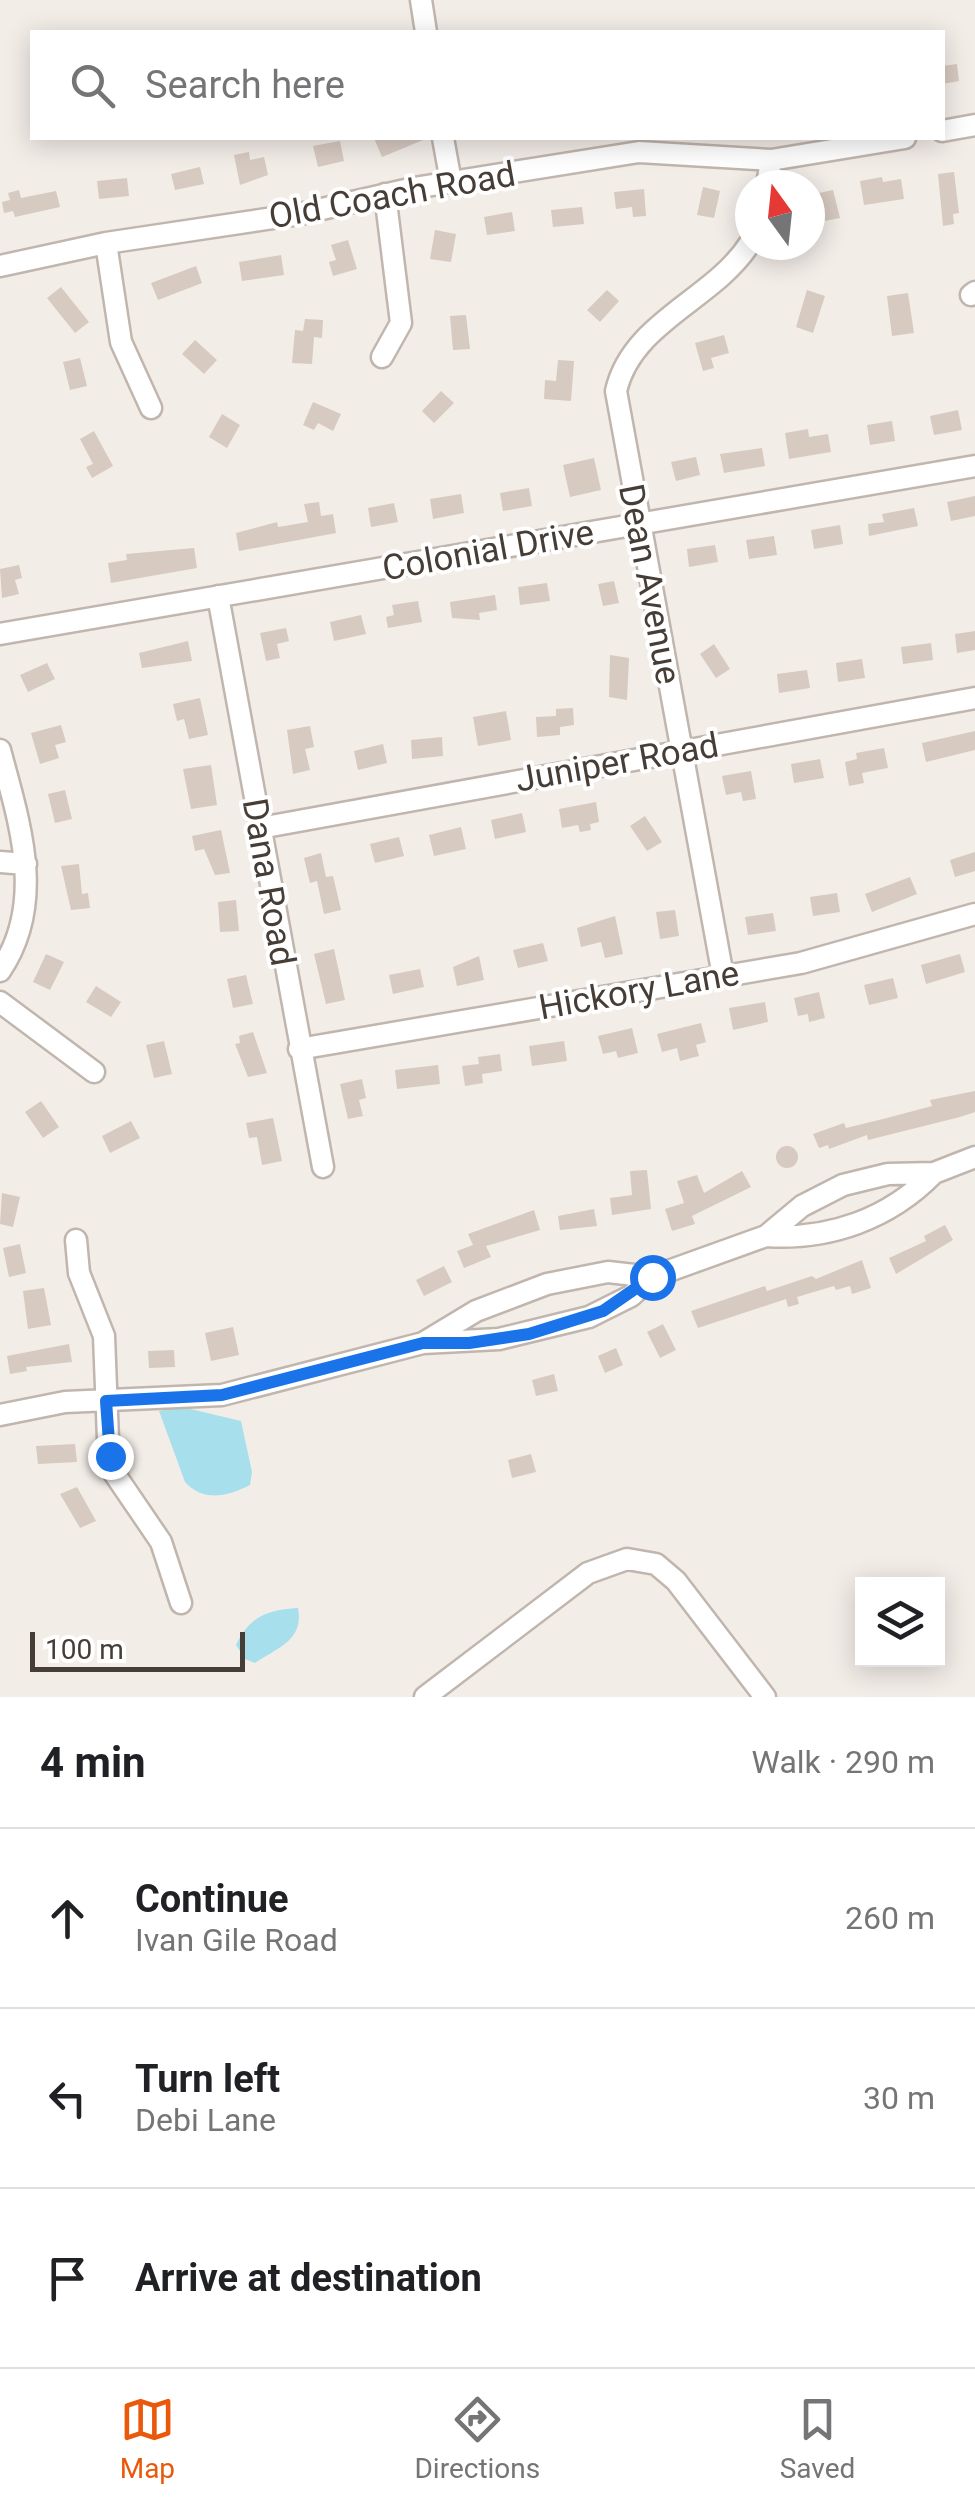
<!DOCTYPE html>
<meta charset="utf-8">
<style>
body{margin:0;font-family:Roboto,sans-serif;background:#f2f2f2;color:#202124}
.controls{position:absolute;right:30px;bottom:30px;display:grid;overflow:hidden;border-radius:0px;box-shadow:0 5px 25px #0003}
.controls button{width:90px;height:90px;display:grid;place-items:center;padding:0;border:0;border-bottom:2px solid #e0e0e0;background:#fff;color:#202124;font:50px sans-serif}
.compass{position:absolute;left:735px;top:170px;width:90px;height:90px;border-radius:50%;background:#fff;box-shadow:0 5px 25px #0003;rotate:345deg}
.scale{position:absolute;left:30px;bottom:25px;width:215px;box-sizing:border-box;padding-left:10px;border:5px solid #463d37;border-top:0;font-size:28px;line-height:35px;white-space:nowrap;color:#463d37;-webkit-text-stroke:8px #fff;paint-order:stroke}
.stop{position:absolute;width:30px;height:30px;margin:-22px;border:8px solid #1a73e8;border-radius:50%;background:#fff}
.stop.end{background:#1a73e8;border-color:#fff;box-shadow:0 2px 10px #0008}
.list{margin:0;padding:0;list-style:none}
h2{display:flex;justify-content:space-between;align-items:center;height:130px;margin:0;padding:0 40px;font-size:42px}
h2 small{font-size:32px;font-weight:400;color:#757577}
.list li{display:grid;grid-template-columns:65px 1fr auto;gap:30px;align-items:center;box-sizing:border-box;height:180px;padding:0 40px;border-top:2px solid #e0e0e0}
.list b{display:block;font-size:38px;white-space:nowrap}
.list p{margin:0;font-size:32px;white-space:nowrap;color:#757577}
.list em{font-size:32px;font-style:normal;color:#757577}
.icon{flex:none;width:55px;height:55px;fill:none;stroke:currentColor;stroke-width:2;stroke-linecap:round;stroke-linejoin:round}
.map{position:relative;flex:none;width:975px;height:1697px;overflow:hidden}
.search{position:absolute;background:#fff;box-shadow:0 5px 25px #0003;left:30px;right:30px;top:30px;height:110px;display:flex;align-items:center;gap:25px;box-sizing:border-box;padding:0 35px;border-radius:0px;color:#757577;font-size:38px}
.sheet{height:670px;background:#fff}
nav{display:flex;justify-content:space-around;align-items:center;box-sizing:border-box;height:140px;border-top:2px solid #e0e0e0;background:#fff;font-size:28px;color:#757577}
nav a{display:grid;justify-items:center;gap:5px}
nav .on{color:#ea580c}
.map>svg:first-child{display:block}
.water{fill:#a7dfed}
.building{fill:#d7cac1}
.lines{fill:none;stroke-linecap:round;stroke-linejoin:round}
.minor-casing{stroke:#c1b6ae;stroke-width:25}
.minor{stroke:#fff;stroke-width:20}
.route{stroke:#1a73e8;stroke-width:12}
.labels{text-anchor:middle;stroke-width:8;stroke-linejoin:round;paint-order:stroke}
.street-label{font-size:35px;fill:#463d37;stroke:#fff}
</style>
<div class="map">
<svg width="975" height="1697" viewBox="0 0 975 1697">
<rect width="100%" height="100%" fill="#f3ede8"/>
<path class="water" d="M182,1407L241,1421L252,1472L250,1485C228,1496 204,1503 185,1482L159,1411Z
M298,1608C304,1640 279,1647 255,1663L245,1659L236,1645C250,1616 267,1610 298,1608Z"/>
<path class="building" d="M957,64L959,81L942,84V66Z
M374,138H428L382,157Z
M340,141L344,161L318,167L313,146Z
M249,152L250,160L264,157L268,175L240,185L234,155Z
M200,167L204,184L175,190L171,174Z
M954,172L959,213L953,214L954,224L943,226L938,174Z
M882,177L883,182L901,179L904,199L864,205L860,181Z
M127,178L129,196L99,199L97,181Z
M703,187L720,191L714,218L697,215Z
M644,189L646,216L633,217L632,207L616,209L614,192Z
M19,190L21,198L56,191L60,207L15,217L13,211L4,213L2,202L10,200L8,193Z
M833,190L840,218L825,221L823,211L810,214V195Z
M582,207L584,224L553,227L551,210Z
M512,212L515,231L487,235L484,217Z
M435,230L456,234L451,262L430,259Z
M348,240L357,269L333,276L329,262L336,260L331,245Z
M281,255L284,275L242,281L239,262Z
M196,266L202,283L158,300L151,283Z
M61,287L89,322L75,333L47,298Z
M607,290L619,301L600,322L587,310Z
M807,290L825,296L813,333L796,327Z
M908,293L914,333L892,336L887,296Z
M466,315L470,349L453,350L450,316Z
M305,319L323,320L322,338L314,337L312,364L292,363L295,330L303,331Z
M724,335L729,353L711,358L714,368L703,371L695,343Z
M195,340L217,360L204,374L182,354Z
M80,358L87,386L70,390L63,362Z
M558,360L574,361L571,401L544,399L545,380L556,381Z
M441,391L454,403L434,423L422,411Z
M313,402L341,414L333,431L318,423L314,430L303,425Z
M958,410L962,430L934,435L930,416Z
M222,414L240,425L227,448L209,437Z
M892,421L895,441L870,445L867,425Z
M808,429L809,437L828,434L831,452L789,459L785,433Z
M94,431L113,466L92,478L86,467L93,464L80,439Z
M762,448L765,466L724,473L720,454Z
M696,457L700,475L676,481L671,462Z
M594,458L601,490L570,497L563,465Z
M529,488L532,506L503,511L500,493Z
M461,494L464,513L433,519L430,499Z
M975,496V516L951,521L947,502Z
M319,502L321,516L333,514L336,533L239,551L236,533L277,522L278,527L308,522L304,504Z
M394,503L398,522L371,527L368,508Z
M914,508L918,526L869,536L868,524L884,522L882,514Z
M840,525L843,544L814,549L811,530Z
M774,536L777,555L749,559L746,540Z
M715,545L718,562L689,567L687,549Z
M194,548L197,568L111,583L108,563L127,560L126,554Z
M19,565L22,578L15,580L19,594L2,598L0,569Z
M614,581L619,603L603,606L598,584Z
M547,583L550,601L520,605L518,587Z
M495,595L497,610L479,613L480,620L452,618L450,602Z
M418,601L422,622L388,628L386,617L394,615L392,605Z
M361,615L366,634L334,641L330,622Z
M286,628L289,641L277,644L280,658L266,661L260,633Z
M975,631V650L957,653L955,634Z
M188,641L192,661L142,668L139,653Z
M931,643L933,660L903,664L901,647Z
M714,644L730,669L716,678L700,654Z
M610,655L629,658L627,700L609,697Z
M862,659L865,678L838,682L836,663Z
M47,663L55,679L28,692L20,675Z
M807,670L810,688L779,693L777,674Z
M200,698L208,735L189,739L184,719L177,721L173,704Z
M573,708L574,725L560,727V735L537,737L536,717L556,716V709Z
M506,711L511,740L478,746L473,717Z
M61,725L66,742L55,745L59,758L40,764L31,733Z
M310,726L314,747L305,749L310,770L293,774L287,730Z
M975,731V750L926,762L922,743Z
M442,737L443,756L412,759L411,740Z
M383,744L387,763L358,770L354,751Z
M884,748L888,768L862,773L864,783L849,786L845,762L857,759L856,753Z
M820,759L824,778L794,783L791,764Z
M211,765L217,805L191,809L183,769Z
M751,771L756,799L743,801L741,792L726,795L722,776Z
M65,790L72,819L55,823L48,794Z
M596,802L599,822L590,824L591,830L580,832L578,825L562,828L559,809Z
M522,813L526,832L495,839L491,820Z
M645,816L662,842L647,851L630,826Z
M461,827L466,849L434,856L429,835Z
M221,830L230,873L215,875L204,849L195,851L192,836Z
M399,837L404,856L375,863L370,844Z
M975,852V871L955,877L950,860Z
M321,853L326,877L333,876L341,910L324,914L317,881L310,883L304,858Z
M79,864L82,894L88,893L90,908L71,910L61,866Z
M910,877L917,894L872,912L865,894Z
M837,893L840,912L813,916L810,897Z
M236,900L239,931L220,932L218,902Z
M675,910L679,936L660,939L656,912Z
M773,913L776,931L748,935L745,917Z
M615,916L623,954L605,958L601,942L581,947L577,928Z
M543,943L548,961L518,968L513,950Z
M334,949L345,1000L326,1004L314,954Z
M46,954L64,962L50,990L33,982Z
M960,954L965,972L926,984L921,965Z
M479,956L484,980L457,986L453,967Z
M420,969L424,987L393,994L389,975Z
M246,975L253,1004L233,1008L227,979Z
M893,978L898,998L869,1005L864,985Z
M96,986L121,1002L111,1017L86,1002Z
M819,992L825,1018L809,1022L808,1014L798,1016L794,998Z
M765,1002L768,1022L733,1030L729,1008Z
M701,1023L706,1042L696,1045L699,1056L680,1061L677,1048L662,1052L657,1034Z
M632,1028L638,1053L618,1058L616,1051L603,1054L598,1036Z
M253,1032L267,1073L248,1077L235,1044L240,1043L239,1036Z
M164,1041L172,1074L154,1078L146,1045Z
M564,1041L567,1061L532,1066L529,1046Z
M500,1054L502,1071L482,1074L483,1083L465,1086L462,1066L479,1064L478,1057Z
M438,1065L440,1084L397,1089L395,1070Z
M362,1079L366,1098L359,1100L363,1116L348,1119L340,1084Z
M975,1091V1112L960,1117L868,1140L867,1135L829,1149L828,1145L819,1148L813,1134L844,1123L846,1128L887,1118L932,1106L930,1100Z
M41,1101L59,1127L43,1138L25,1112Z
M273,1118L282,1161L262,1165L257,1137L249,1138L246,1123Z
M131,1121L140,1138L110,1153L102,1136Z
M776 1157a11 11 0 1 1 22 0a11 11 0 1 1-22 0Z
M647,1170L651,1209L612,1215L610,1198L632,1195L630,1171Z
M742,1171L751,1187L692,1216L695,1224L672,1231L665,1209L684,1203L677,1181L697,1175L704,1193Z
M2,1193L20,1197L13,1227L0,1224Z
M594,1209L597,1226L560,1230L558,1216Z
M534,1210L540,1230L486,1246L491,1257L464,1268L457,1251L473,1245L468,1234Z
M945,1225L953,1240L896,1274L889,1258L926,1241L924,1236Z
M20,1244L26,1273L9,1277L3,1248Z
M862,1260L871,1288L852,1294L850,1286L836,1290L834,1286L797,1297L799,1304L788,1307L786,1299L698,1328L691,1311L765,1286L767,1291L812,1276L816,1279Z
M444,1266L452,1282L424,1296L416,1280Z
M44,1288L51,1325L28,1329L23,1291Z
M663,1324L676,1350L660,1358L647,1332Z
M233,1327L239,1355L211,1361L205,1333Z
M69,1344L72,1362L26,1367L27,1371L10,1374L7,1356Z
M616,1348L623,1365L605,1373L598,1356Z
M174,1350L175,1367L149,1368L148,1351Z
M554,1374L558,1391L536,1396L532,1380Z
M75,1444L77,1462L38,1464L36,1446Z
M531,1454L536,1472L512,1478L508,1460Z
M77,1487L96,1521L80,1528L60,1494Z"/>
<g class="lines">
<defs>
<path id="minor" d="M421,0L426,32
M942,131L975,125
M443,138L451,182
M767,185L771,160
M106,243L121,342L151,408
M0,266L106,243L300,214L414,188L639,152L771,160L905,138
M971,295L975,292
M382,357L401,323L385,194
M218,596L323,1167
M0,634L975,466
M0,750C19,822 47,902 0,971
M260,828L975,698
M0,862L26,864
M723,976L616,391C632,321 714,300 750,243
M0,1002L94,1072
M299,1049L801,963L975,914
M766,1236C830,1240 889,1219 934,1173
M76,1240L79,1273L104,1336L108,1439L114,1473L161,1542L181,1603
M423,1343L499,1339L589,1317L631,1296L652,1277L766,1236L802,1206L843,1185L888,1174L934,1173L975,1157
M0,1415L65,1402L222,1395L423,1343L476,1311L547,1284L608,1272L652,1277
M425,1697L588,1573L627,1559L656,1564L676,1581L765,1697"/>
</defs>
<use href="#minor" class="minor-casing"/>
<use href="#minor" class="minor"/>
</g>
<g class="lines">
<path class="route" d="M110,1456L106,1401L222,1395L423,1343H469L529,1334L603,1311L652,1277"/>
</g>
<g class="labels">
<g class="street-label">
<text transform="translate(392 195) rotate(-10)" y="12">Old Coach Road</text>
<text transform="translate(488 550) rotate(-10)" y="12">Colonial Drive</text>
<text transform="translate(650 584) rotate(79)" y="12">Dean Avenue</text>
<text transform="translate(617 762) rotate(-10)" y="12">Juniper Road</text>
<text transform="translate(269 882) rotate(80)" y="12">Dana Road</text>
<text transform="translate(639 990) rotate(-10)" y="12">Hickory Lane</text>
</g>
</g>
</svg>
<div class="controls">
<button><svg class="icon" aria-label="layers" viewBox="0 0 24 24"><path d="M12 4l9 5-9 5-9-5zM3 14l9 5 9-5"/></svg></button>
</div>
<svg class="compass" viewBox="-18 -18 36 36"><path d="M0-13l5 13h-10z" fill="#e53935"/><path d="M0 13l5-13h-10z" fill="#757577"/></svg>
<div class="scale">100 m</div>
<div class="stop" style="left:652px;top:1277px"></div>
<div class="stop end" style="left:110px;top:1456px"></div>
<div class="search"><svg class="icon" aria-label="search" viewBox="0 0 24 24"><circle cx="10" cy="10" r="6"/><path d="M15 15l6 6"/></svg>Search here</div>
</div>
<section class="sheet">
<h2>4 min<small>Walk · 290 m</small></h2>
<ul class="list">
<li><svg class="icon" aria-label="ahead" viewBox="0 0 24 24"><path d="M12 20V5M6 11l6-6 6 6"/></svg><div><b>Continue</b><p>Ivan Gile Road</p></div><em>260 m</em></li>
<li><svg class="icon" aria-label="left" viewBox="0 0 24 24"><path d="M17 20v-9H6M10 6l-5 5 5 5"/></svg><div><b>Turn left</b><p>Debi Lane</p></div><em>30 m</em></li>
<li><svg class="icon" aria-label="arrive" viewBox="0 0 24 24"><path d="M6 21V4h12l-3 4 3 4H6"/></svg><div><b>Arrive at destination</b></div></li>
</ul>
</section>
<nav>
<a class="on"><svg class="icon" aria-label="map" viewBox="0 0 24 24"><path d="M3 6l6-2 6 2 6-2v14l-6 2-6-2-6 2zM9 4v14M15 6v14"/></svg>Map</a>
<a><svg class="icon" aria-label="directions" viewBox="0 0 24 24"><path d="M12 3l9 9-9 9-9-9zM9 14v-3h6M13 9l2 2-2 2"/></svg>Directions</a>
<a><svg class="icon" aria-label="saved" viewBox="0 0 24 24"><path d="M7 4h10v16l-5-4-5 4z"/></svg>Saved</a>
</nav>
